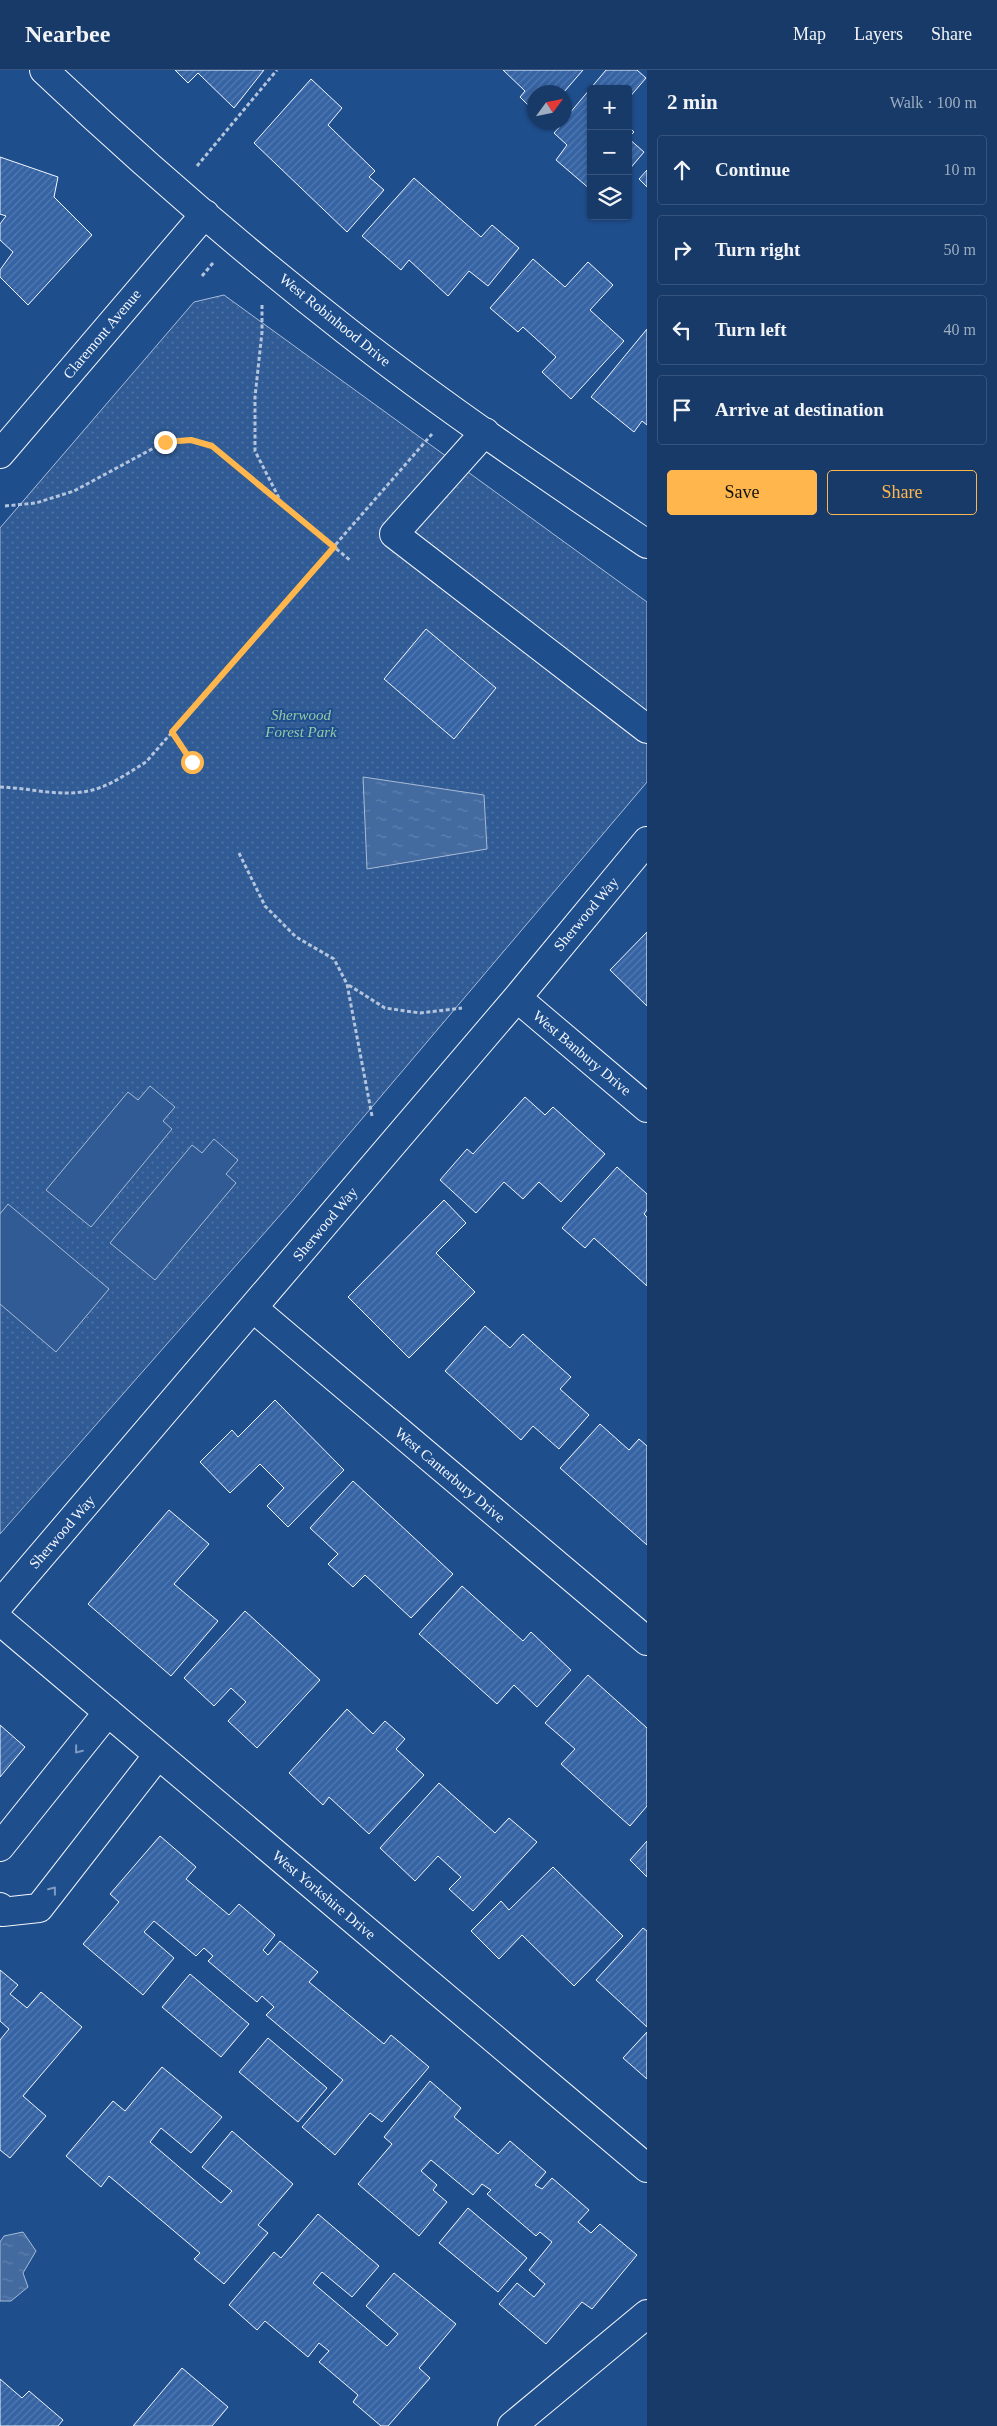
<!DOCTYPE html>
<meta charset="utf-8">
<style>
body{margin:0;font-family:Georgia,serif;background:#20416f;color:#f1f3f6}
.controls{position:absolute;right:15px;top:15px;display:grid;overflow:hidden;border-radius:5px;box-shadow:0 1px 4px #0004}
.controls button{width:45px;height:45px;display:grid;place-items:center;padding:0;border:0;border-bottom:1px solid #36547d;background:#173a69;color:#f1f3f6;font:25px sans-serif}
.compass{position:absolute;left:527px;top:15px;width:45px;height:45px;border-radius:50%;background:#173a69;box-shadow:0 1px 4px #0004;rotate:57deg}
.stop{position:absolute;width:15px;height:15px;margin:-11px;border:4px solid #ffb74d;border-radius:50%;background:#fff}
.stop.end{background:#ffb74d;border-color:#fff;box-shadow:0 1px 5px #0008}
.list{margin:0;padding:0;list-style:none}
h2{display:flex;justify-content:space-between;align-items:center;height:65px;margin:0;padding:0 20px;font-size:21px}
h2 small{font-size:16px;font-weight:400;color:#9eadc0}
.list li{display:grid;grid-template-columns:32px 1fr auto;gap:15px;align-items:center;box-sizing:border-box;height:70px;margin:0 10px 10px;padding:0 10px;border:1px solid #36547d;border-radius:5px}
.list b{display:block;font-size:19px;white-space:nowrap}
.list em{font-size:16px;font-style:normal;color:#9eadc0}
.actions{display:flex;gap:10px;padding:15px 20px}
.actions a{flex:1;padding:11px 0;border:1px solid #ffb74d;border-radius:5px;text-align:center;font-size:18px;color:#ffb74d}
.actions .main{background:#ffb74d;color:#111}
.icon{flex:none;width:28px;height:28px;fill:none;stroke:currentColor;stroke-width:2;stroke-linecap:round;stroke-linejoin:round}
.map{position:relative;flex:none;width:647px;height:2356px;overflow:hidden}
header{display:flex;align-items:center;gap:30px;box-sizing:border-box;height:70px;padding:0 25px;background:#173a69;border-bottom:1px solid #36547d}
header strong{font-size:24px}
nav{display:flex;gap:28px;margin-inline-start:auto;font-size:18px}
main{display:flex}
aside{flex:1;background:#173a69}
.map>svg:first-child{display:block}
.park{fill:url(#park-dots);stroke:#a8bbd7}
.pitch{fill:#305b95;stroke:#a8bbd7}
.water{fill:url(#water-ripples);stroke:#a8bbd7}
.building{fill:url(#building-hatch);stroke:#f2f6ff}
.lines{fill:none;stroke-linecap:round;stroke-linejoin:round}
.minor-casing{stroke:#f2f6ff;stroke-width:30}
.path{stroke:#b3c4dc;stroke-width:3;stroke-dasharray:4 2.5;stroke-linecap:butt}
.minor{stroke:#1f4e8c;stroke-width:28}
.oneway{stroke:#7e9ac0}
.route{stroke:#ffb74d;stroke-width:6}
.labels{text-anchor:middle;stroke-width:4;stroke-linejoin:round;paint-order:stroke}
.street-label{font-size:15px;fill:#f2f6ff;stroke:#1f4e8c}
.park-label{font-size:15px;font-style:italic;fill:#97c8a6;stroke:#1f4e8c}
</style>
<header>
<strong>Nearbee</strong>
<nav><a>Map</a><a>Layers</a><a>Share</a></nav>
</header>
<main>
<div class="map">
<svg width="647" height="2356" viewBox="0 0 647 2356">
<defs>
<pattern id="park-dots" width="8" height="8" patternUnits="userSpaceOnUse" patternTransform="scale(1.25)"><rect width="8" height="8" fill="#305b95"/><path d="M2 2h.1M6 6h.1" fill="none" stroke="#4e73a5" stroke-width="1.8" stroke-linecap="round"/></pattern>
<pattern id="water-ripples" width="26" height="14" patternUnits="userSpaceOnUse" patternTransform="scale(1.25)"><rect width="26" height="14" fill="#446ba0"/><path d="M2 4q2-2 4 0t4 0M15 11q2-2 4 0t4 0" fill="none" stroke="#5f81ae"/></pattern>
<pattern id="building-hatch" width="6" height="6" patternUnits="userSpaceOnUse" patternTransform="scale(1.25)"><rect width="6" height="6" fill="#3563a3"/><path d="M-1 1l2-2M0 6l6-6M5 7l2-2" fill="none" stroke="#537ab1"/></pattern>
</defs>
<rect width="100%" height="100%" fill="#1f4e8c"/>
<path class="park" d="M224,225L647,532V712L289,1135L0,1464V458L194,232Z"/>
<path class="pitch" d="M150,1016L175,1037L163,1051L172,1059L91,1157L46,1120L128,1022L138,1030Z
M214,1069L238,1090L226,1104L236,1113L155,1210L110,1173L192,1075L202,1083Z
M8,1134L109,1219L56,1282L0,1234V1144Z"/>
<path class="water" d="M363,707L484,725L487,779L367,799Z
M23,2162L36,2181L23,2203L28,2217L11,2231H0V2172L4,2166Z"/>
<path class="building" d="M175,0H264L234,38L198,3L188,13Z
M503,0H583L564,22H534V41L520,27L525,21Z
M606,0H637L646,8L628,29V19H591V120L556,90L567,75L554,63L564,52V50Z
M311,9L342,38L328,55L375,101L369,107L384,120L347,162L254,73Z
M628,56L634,62L628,68L644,82L628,101Z
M0,87L58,107L54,127L92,165L28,235L0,207V200L13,182L0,170V154L6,146L0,144Z
M647,100V117L639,109Z
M414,108L481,167L492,155L519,178L488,216L469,201L448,226L409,190L401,200L362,166Z
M533,189L565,217L588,192L613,215L590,240L624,271L571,329L542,302L556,287L523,257L518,262L490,238Z
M647,259V355L642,351L634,362L591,327Z
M426,559L496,618L454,669L384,609Z
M647,862V936L610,900Z
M525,1027L545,1045L553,1037L605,1084L561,1132L539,1112L523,1129L504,1112L476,1143L440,1110L467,1079L473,1084Z
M617,1097L647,1124V1140L644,1144L647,1147V1216L594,1168L585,1178L562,1158Z
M444,1130L466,1153L436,1183L475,1222L409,1288L348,1227Z
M485,1256L510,1278L523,1264L571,1307L560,1319L589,1345L559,1379L533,1356L521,1370L445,1301Z
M275,1330L344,1400L288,1457L267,1436L284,1418L260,1394L230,1423L200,1392L232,1360L238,1367Z
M600,1354L629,1380L639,1369L647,1376V1475L560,1398Z
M353,1411L453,1504L411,1548L365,1505L353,1517L328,1494L338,1484L310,1458Z
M169,1440L209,1474L174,1514L218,1551L171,1606L88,1534Z
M462,1516L523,1571L531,1562L571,1600L537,1637L514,1615L497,1634L419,1564Z
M245,1541L320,1610L257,1678L228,1651L246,1632L231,1618L214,1636L184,1608Z
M588,1605L647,1658V1736L630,1756L561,1694L575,1679L545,1653Z
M347,1639L373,1664L385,1651L405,1669L396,1679L424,1705L369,1764L329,1727L323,1735L289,1703Z
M0,1655L25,1677L0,1707Z
M439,1713L495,1763L509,1748L537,1772L473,1841L449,1819L461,1807L438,1786L415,1811L380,1778Z
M160,1766L196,1797L186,1809L229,1845L239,1834L275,1865L263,1880L268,1885L280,1871L318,1902L309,1912L384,1974L391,1965L429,1997L382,2052L370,2043L335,2085L302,2057L343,2010L266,1945L274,1937L262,1926L257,1932L208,1891L213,1886L204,1878L196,1886L154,1851L144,1862L174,1888L143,1925L83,1874L119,1832L110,1824Z
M647,1771V1807L630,1790Z
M553,1797L623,1866L574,1916L522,1865L499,1889L471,1861L501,1831L509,1840Z
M643,1858L647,1861V1957L596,1910Z
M0,1900L18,1915L10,1924L27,1938L41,1922L82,1957L23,2026L46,2046L10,2088L0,2080V1970L9,1959L0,1951Z
M190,1904L249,1954L221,1987L162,1937Z
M647,1962V2009L623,1988Z
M268,1968L327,2018L298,2052L239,2002Z
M162,1997L222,2047L191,2083L161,2058L150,2072L221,2133L232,2121L202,2097L232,2061L293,2114L258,2155L268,2163L224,2214L194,2189L200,2183L109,2106L101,2117L66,2086L113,2031L125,2041Z
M430,2011L461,2038L454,2047L498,2084L510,2071L546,2102L535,2115L542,2119L552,2108L589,2140L578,2152L591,2163L600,2154L637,2185L592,2239L582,2232L546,2274L499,2234L517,2213L534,2227L545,2214L529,2200L552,2172L540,2162L536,2166L487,2124L491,2120L482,2114L473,2125L431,2090L421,2101L437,2115L433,2120L447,2132L419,2166L358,2114L392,2074L384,2067Z
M468,2138L527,2188L498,2222L439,2173Z
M318,2144L379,2196L352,2227L322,2202L313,2213L387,2276L398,2264L366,2236L394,2203L456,2254L419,2298L430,2308L388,2356H381L353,2332L358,2325L319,2292L329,2281L319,2273L308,2287L265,2251L257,2260L229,2235L274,2182L281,2188Z
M182,2298L228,2337L212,2356H133Z
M0,2309L22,2328L29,2321L63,2350L58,2356H0Z"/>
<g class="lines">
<defs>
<path id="minor" d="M44,0C141,92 243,180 348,262C444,337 546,406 647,474
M485,362L394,464L647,659
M0,384L205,144
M517,928L647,1038
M253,1238L647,1571
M0,1534L517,928L647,771
M0,1551L647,2098
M0,1777L108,1642
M0,1837L2,1842L39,1838L158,1685
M512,2356L647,2244"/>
</defs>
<use href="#minor" class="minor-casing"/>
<path class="path" d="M197,96L277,0
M202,206L213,193
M262,235V262L255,327V381L281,432
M5,436L36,433L74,421L165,372L191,370L212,376L351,491
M172,662L192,692
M0,717C29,718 60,727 88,721C109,717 128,703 146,692L432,364
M239,783L265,836L296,867L334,889L347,914
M372,1046L347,914L385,938L420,943L462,938"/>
<use href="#minor" class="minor"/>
</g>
<defs><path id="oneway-chevron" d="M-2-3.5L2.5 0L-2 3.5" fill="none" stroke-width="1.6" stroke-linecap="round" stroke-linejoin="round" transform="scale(1.25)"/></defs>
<g class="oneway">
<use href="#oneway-chevron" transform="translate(78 1680) rotate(129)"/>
<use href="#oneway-chevron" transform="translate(53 1820) rotate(-52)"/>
</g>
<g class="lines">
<path class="route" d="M165,372L191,370L212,376L334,477L172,662L192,692"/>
</g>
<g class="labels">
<g class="street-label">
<text transform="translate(335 250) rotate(39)" y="5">West Robinhood Drive</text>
<text transform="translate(102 264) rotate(-50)" y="5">Claremont Avenue</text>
<text transform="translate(586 844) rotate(-50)" y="5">Sherwood Way</text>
<text transform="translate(582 983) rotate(40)" y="5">West Banbury Drive</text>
<text transform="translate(325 1154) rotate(-50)" y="5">Sherwood Way</text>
<text transform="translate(450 1405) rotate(40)" y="5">West Canterbury Drive</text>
<text transform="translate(62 1462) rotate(-49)" y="5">Sherwood Way</text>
<text transform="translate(324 1825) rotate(40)" y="5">West Yorkshire Drive</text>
</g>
<g class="park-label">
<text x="301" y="650">Sherwood<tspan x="301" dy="17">Forest Park</tspan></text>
</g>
</g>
</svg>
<div class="controls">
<button>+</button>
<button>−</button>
<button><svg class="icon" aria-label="layers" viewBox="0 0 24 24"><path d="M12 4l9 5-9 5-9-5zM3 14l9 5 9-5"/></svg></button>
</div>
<svg class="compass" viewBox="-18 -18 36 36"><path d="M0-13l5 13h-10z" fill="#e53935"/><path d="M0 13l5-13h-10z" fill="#9eadc0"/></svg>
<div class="stop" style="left:192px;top:692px"></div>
<div class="stop end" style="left:165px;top:372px"></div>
</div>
<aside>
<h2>2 min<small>Walk · 100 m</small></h2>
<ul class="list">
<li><svg class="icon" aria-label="ahead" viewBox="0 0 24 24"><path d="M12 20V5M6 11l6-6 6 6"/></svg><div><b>Continue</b></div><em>10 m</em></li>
<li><svg class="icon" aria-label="right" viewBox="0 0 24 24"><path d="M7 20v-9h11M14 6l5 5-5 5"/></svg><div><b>Turn right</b></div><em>50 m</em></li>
<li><svg class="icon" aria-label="left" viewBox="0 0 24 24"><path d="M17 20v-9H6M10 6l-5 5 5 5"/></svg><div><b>Turn left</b></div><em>40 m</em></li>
<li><svg class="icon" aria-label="arrive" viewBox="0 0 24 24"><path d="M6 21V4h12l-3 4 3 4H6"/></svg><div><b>Arrive at destination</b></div></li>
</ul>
<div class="actions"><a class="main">Save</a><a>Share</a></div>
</aside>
</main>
